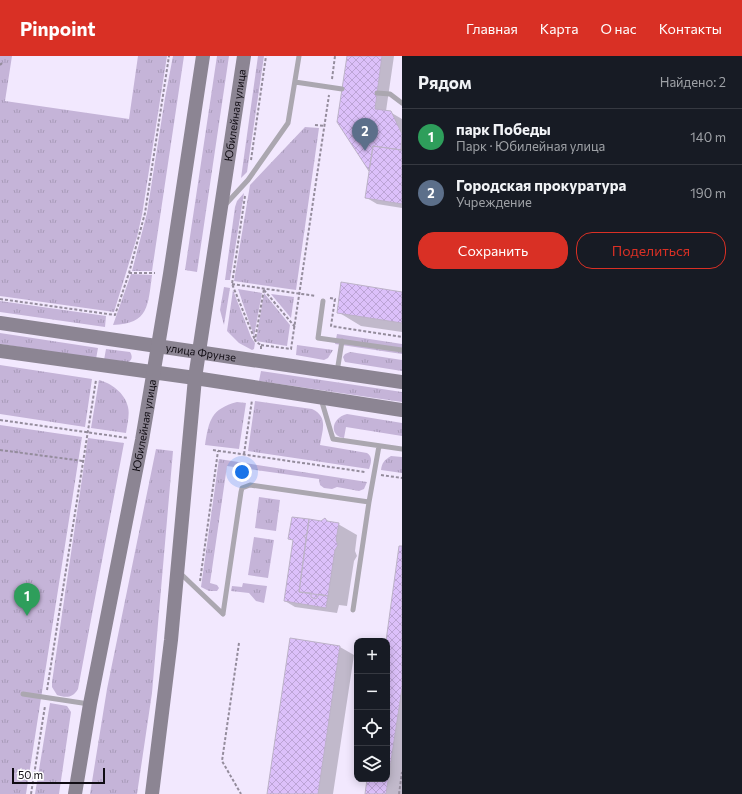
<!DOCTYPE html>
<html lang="ru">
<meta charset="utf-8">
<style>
body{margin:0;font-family:Commissioner,sans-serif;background:#20242c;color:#f1f3f6}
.controls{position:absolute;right:12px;bottom:12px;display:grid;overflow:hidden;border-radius:8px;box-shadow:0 2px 10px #0003}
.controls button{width:36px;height:36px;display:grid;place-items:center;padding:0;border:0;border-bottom:1px solid #363941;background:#171b24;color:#f1f3f6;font:20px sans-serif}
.scale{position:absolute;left:12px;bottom:10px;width:93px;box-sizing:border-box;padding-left:4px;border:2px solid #100c13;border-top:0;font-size:11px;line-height:14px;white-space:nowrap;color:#100c13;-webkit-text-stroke:3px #fff;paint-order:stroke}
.you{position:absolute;left:242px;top:416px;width:14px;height:14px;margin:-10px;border:3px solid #fff;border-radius:50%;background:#1a73e8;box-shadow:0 0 0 6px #1a73e833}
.badge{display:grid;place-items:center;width:26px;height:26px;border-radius:50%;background:#d93025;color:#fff;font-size:13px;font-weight:700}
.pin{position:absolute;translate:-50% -33px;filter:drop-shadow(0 1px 2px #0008)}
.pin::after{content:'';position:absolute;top:21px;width:14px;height:12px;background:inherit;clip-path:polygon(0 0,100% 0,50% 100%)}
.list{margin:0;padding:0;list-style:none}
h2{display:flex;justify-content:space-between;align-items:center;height:52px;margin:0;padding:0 16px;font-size:17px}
h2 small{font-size:13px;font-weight:400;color:#9ea1a6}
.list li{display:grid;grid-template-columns:26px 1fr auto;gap:12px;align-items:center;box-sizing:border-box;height:56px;padding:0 16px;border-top:1px solid #363941}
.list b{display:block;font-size:15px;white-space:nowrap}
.list p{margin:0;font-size:13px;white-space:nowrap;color:#9ea1a6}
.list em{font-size:13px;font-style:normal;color:#9ea1a6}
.actions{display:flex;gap:8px;padding:12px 16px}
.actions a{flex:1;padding:9px 0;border:1px solid #d93025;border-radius:16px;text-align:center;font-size:14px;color:#d93025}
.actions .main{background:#d93025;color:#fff}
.icon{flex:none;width:22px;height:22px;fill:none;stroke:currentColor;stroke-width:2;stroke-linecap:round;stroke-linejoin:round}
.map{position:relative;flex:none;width:402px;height:738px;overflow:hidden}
header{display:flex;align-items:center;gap:24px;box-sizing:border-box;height:56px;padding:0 20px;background:#d93025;color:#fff}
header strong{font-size:19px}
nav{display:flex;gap:22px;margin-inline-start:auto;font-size:14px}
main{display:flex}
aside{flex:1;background:#171b24}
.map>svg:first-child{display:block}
.grass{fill:url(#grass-tufts)}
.shadow{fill:#0003}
.building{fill:url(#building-cross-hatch);stroke:#bcb2c7}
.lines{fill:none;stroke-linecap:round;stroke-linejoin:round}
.path{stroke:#948c9c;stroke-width:2;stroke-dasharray:3 2;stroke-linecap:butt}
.lane{stroke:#aba7b0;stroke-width:5}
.secondary{stroke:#8c8593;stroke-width:14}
.labels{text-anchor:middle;stroke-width:4;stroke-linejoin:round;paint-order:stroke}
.street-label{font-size:11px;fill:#100c13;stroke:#fff}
</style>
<header>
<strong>Pinpoint</strong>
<nav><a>Главная</a><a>Карта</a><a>О нас</a><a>Контакты</a></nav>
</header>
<main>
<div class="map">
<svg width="402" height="738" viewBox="0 0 402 738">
<defs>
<pattern id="grass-tufts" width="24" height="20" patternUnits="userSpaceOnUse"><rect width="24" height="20" fill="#c5b4d8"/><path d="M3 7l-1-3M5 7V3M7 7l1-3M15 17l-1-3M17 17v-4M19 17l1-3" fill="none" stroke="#a89ab8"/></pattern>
<pattern id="building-cross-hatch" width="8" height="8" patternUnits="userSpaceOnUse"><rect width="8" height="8" fill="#dcc0fa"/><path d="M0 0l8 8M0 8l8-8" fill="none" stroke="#bca4d5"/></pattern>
</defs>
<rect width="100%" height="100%" fill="#f2e8fe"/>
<path class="grass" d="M0,0H12L5,45L129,63L138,0H167L142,159L137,181L114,256L0,240Z
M173,0H184L152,215H132L147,157L165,42Z
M217,0H229L197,216L185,214Z
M258,0H264L247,116L241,122Z
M305,71L319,72L296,234L234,225L250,129Z
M244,137L230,224H225L235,151L237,145Z
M131,218L152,219C148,249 149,268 113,269Z
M224,231L230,232L224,269L220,254Z
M238,233L262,237L254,280Z
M233,234L251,281L255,287L254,293L252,294L239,287L227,275Z
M264,237L290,269L287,290L256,285Z
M271,238L294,241L291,262Z
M0,245L106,260L105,271L0,256Z
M0,277L98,292L96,303L0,288Z
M337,278L402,288V298L335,288Z
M297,289L333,294L328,302L324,304L296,299Z
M106,293L130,296C133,301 132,304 127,307L104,304Z
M350,296L402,304V315L345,306L343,301L345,298Z
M0,309L92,323L85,371L0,358Z
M261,315L402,336V346L259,325Z
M99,324C111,327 125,337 128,351C130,359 127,369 126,377L91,372Z
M255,345L312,353C329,361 322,375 320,389L367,397C373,401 371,407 369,413L248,395Z
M237,346L246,347L239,393L205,389C209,364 211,353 237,346Z
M347,358L402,367V380L346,371L344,382C329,380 331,362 347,358Z
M0,369L82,381L26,738H0Z
M88,382L124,387L78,633C73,642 66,642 57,639L52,631V626Z
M156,393L173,395L152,637L137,738H90L107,633Z
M391,400L402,401V417L381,414C382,407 384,404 391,400Z
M219,403L367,426L364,433L359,435L337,431L332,433L324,432L320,429L319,423L227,410L210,527L217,529L219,532L217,535H209L201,531Z
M259,441L280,444L276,475L255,472Z
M254,481L274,484L268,522L248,519Z
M243,527L267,530L264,547L256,545L249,537L231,535L232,530L242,531Z
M50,647L67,650L71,656L59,738H35Z"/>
<path class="shadow" d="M348,0H394L386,55L390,56L402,63V152L377,148L367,142L370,115L338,66Z
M402,237V276L361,270L338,256Z
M293,462L321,466L325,463L331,467L338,468L357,479L355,495L357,500L354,505L347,550L339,549L337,557L295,551L285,545L294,485L290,482Z
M402,491V738H366L368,723H387Z
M340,591L354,599L333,738H268Z"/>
<path class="building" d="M347,0H382L375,53L391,55L402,78L401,94L373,90L369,115L337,66Z
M373,90L402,94V148L365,142Z
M341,226L402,236V267L337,257Z
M292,461L309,463L299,536L328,540L326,552L284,545L293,484L288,483Z
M325,462L327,465L339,467L336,484L338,489L335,494L328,540L319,538L317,542L315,543L311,541V537L299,536L306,483L304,480L307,478L309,463L321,465Z
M399,490H402V632L386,738H365L367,723H387L386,585Z
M290,582L340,590L318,738H267Z"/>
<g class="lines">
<path class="path" d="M0,9L2,7
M332,23L335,0
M315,69L325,70
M251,104L266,0
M245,140L232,228L255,284
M129,217H155
M232,228L316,240
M264,234L295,271
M330,242L335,243L331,270L402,281
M0,243L115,259L129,217L145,157L169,0
M261,289L291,293L329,39
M261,293V289L256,286L255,284L264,233
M0,364L128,382
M0,394L83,405
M213,394L365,416
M244,398L252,344
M381,419L402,422
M200,525L218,395
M239,587L222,705L241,738
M47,634L96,324
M31,738L45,650
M399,738L402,716"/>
<path class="lane" d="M295,26L342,33
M377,37L390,38L402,47
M225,149L248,124L288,67L299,0
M323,245L318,282L402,294
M337,316L342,285
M321,343L333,383L402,393
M180,517L223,558
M353,554L369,446L379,390
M223,558L241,436L242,432L250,429L369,446
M23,638L89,648"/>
<g class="secondary">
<path id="s1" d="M0,267L402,326"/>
<path d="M0,295L195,322L402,354"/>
<path id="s2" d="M75,738L90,648L142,384L158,290L170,218L203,0"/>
<path id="s3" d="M152,738L171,584L195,322L244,0"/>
</g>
</g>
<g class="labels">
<g class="street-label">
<text dy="4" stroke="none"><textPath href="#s3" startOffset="684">Юбилейная улица</textPath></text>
<text dy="4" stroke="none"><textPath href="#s1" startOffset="203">улица Фрунзе</textPath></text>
<text dy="4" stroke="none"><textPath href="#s2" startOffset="375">Юбилейная улица</textPath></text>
</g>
</g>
</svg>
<div class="controls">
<button>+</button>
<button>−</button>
<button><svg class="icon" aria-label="locate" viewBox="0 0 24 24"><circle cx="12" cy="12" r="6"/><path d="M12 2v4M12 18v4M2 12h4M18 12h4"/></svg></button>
<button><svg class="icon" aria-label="layers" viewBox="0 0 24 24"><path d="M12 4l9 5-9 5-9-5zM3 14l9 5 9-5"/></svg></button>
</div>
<div class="scale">50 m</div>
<div class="you"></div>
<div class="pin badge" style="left:27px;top:560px;background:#2e9e5b">1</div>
<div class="pin badge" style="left:365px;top:95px;background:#5c6f8a">2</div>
</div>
<aside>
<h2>Рядом<small>Найдено: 2</small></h2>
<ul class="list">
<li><span class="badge" style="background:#2e9e5b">1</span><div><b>парк Победы</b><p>Парк · Юбилейная улица</p></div><em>140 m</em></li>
<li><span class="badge" style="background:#5c6f8a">2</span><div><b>Городская прокуратура</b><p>Учреждение</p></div><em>190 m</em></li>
</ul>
<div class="actions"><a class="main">Сохранить</a><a>Поделиться</a></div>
</aside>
</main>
